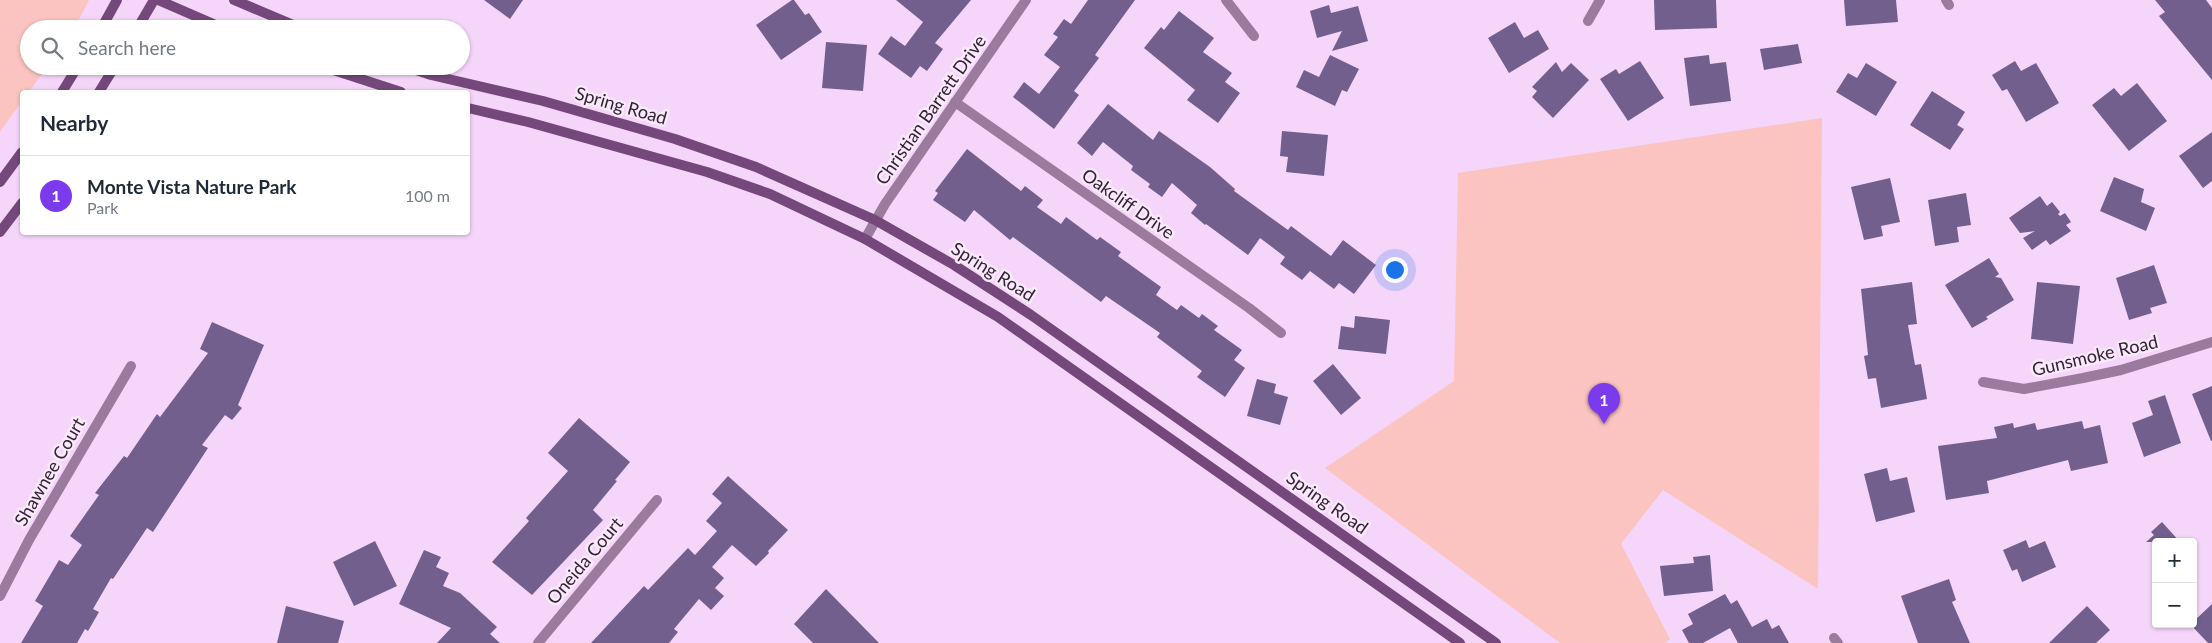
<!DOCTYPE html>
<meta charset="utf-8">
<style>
body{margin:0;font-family:Lato,sans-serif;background:#f2f2f3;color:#1f2937}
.controls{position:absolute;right:15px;bottom:15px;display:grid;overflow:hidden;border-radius:5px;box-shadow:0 1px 4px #0004}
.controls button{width:45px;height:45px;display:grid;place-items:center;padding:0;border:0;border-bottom:1px solid #e0e1e3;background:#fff;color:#1f2937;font:25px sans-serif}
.you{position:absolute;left:1394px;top:269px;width:18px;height:18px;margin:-12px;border:4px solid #fff;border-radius:50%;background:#1a73e8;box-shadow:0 0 0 8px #1a73e833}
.badge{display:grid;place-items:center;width:32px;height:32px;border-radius:50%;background:#7c3aed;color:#fff;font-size:16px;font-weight:700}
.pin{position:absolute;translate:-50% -41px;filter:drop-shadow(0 1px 2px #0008)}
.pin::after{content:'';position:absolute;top:26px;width:18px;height:15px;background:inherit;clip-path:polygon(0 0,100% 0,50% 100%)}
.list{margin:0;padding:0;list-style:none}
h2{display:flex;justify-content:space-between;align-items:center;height:65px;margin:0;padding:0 20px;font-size:21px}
h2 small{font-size:16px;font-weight:400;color:#747a83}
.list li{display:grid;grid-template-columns:32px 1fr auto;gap:15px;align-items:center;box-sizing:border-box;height:80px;padding:0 20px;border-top:1px solid #e0e1e3}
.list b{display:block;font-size:19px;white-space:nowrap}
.list p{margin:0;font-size:16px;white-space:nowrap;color:#747a83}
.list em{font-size:16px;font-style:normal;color:#747a83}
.icon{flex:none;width:28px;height:28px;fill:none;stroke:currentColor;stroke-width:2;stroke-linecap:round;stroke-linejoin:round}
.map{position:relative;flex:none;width:2212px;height:643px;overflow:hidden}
.search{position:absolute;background:#fff;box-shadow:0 1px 4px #0004;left:20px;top:20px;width:450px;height:55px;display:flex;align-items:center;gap:12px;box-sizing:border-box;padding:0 18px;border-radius:28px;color:#747a83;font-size:19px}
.panel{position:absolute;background:#fff;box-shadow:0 1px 4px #0004;left:20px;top:90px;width:450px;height:145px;border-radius:5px}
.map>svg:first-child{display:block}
.green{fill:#fbc4c1}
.building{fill:#725f8e}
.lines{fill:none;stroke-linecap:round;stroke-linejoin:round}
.minor{stroke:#9a7a9d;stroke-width:10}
.tertiary{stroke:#9a7a9d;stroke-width:10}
.secondary{stroke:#75487b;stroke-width:10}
.labels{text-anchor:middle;stroke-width:5;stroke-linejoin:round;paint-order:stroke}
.street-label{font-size:18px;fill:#332335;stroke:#f9e9fb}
</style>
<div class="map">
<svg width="2212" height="643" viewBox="0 0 2212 643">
<rect width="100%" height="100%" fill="#f6d5fa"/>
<path class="green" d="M0,0H89L74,29H29V66H48L29,92H22V101L0,132Z
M1822,118L1818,589L1663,490L1621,544L1670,639L1665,643H1560L1325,468L1454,381L1458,173Z"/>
<path class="building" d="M484,0H523L510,19Z
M792,0H794L805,15L809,13L822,32L781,60L756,25Z
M896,0H971L935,43L943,49L927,71L920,66L911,78L878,54L891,36L905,46L923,22Z
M1088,0H1135L1095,55L1099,58L1074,91L1079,95L1054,129L1013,97L1024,82L1039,94L1060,67L1044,55L1058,37L1053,34L1064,19L1071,24Z
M1654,0H1716L1717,28L1655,30Z
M1844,0H1896L1898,22L1846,26Z
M2155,0H2206L2212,8V80L2159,16L2165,12Z
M1329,5L1331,13L1358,6L1368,41L1332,51L1342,31L1317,38L1310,11Z
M1179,11L1214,38L1203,52L1232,73L1225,82L1240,93L1218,123L1187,100L1195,90L1144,48L1161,27L1164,30Z
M1515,22L1524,38L1538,30L1549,49L1509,73L1488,38Z
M826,42L867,45L863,91L822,88Z
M1798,44L1802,63L1764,70L1760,49Z
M1330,55L1359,69L1347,92L1342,90L1335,106L1296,87L1304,70L1319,77Z
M1709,55L1710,64L1726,62L1731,101L1690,106L1684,58Z
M1640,61L1664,98L1628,121L1600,79L1616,69L1619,74Z
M2015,61L2021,71L2036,63L2059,103L2026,122L2007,89L2002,91L1992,75Z
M1556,62L1562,72L1571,63L1589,80L1553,118L1532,97L1537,91L1532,87Z
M1866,63L1897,82L1876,116L1836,92L1848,73L1857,78Z
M2137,83L2167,121L2129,151L2092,105L2114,88L2121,96Z
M1932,91L1965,112L1957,125L1964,129L1950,150L1910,125Z
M1108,104L1153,140L1159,131L1210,167L1235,189L1234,191L1288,230L1291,226L1331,256L1343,240L1376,265L1354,294L1339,283L1334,289L1310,271L1302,280L1280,264L1285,257L1260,238L1248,255L1206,224L1205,225L1191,213L1197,205L1172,183L1162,197L1148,187L1150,184L1131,170L1133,166L1103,142L1092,156L1077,143Z
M1282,131L1328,135L1324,176L1286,172L1288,157L1280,156Z
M2212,132V181L2203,188L2179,156Z
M967,149L1021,191L1025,186L1043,200L1037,207L1061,224L1066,217L1097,240L1100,237L1121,252L1118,256L1161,287L1156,295L1177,310L1181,305L1199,318L1202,314L1218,326L1214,330L1242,350L1234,360L1245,368L1225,397L1197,377L1202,371L1157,337L1160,333L1106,296L1101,302L1013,237L1010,240L974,210L965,222L933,200L938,193L935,191Z
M2114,177L2144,189L2141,202L2155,208L2146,231L2100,211Z
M1890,178L1900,222L1881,226L1883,236L1864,240L1851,187Z
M1966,193L1971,225L1957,227L1959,242L1935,246L1928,200Z
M2040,196L2047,206L2052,202L2060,212L2058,214L2060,216L2065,213L2071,222L2066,225L2071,231L2050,245L2046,240L2032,250L2023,238L2035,231L2020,233L2009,218Z
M1989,258L1999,274L1995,277L2001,278L2014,300L1986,317L1988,319L1972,328L1945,285Z
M2154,265L2167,303L2150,308L2152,313L2129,320L2116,278Z
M1912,282L1917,324L1908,325L1915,365L1921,364L1927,399L1881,408L1876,378L1868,379L1864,356L1868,355L1861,289Z
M2037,282L2080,286L2073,344L2031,339Z
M1355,316L1390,320L1386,354L1338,349L1341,326L1354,328Z
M212,322L264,345L238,405L242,408L232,420L225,415L202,445L208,448L153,532L147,528L113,579L111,578L93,609L99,612L88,631L85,629L77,643H21L43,606L35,601L59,560L68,565L82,545L70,536L99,495L95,493L124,456L127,458L157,414L160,417L208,353L200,349Z
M1333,364L1361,398L1341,415L1313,381Z
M1257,379L1276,384L1274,393L1288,397L1280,425L1247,416Z
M2212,386V441H2211L2192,394Z
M2165,395L2181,443L2144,457L2132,423L2153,415L2148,401Z
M579,418L630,462L615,480L617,481L593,510L603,520L532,595L492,562L529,521L526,518L568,471L548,453Z
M2082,421L2084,429L2100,425L2108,463L2071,471L2068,460L1987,481L1989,493L1946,500L1938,446L1997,438L1994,427L2013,423L2014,428L2035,423L2037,430Z
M1887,468L1890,481L1907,477L1915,512L1876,522L1864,474Z
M728,476L788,530L768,551L769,553L756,566L732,545L712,567L724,578L715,588L724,596L711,610L699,599L674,629L678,632L669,643H591L644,586L648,590L688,548L695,555L717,531L706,521L722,503L712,494Z
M2162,522L2180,542H2146L2154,535L2151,532Z
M2026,540L2029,548L2045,541L2056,567L2022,582L2017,569L2012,571L2003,550Z
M375,541L397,586L354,606L333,562Z
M424,550L441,557L436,567L449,573L443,586L460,593L497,627L490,634L500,643H437L451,628L399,604Z
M1710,555L1713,591L1664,596L1660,566L1694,563L1693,557Z
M1949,579L1956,600L1952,602L1970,643H1918L1901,596Z
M826,589L879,643H813L794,624Z
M1725,594L1731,604L1737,600L1752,627L1767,619L1772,629L1779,625L1789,643H1738L1730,628L1703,643H1689L1682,630L1693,624L1688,614Z
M2212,604V643H2208L2190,624H2193V622Z
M286,606L344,621L338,643H277Z
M2087,606L2110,630L2096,643H2049Z"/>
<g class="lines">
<path class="minor" d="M1226,0L1254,36
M1946,0L1949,5
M1588,21L1600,0
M955,102L1249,308L1281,333
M1983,382L2024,389L2083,378L2121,370L2212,342
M0,596L29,540L131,366
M1834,638L1838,643
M538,643L657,500"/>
<path class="tertiary" d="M865,239L885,204L1026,0"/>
<path class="secondary" d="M158,0L225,29
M234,0L303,29
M101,29L117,0
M137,29L154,0
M321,66L401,92
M404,66L431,75L543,101L675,139L756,167L875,220L954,265L1031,315L1496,643
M62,92L78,66
M99,92L115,66
M468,108L528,122L707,172L770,194L865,239L998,317L1460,643
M0,182L22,152
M0,232L22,203"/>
</g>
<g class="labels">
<g class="street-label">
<text transform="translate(621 106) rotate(16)" y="6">Spring Road</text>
<text transform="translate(931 110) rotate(-55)" y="6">Christian Barrett Drive</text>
<text transform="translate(1128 204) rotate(35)" y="6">Oakcliff Drive</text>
<text transform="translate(993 272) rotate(32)" y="6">Spring Road</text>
<text transform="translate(2095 356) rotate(-13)" y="6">Gunsmoke Road</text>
<text transform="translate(50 472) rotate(-60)" y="6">Shawnee Court</text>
<text transform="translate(1327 503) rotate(35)" y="6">Spring Road</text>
<text transform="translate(585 561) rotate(-50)" y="6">Oneida Court</text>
</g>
</g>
</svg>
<div class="controls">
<button>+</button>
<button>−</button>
</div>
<div class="you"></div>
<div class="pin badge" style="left:1604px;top:424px">1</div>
<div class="search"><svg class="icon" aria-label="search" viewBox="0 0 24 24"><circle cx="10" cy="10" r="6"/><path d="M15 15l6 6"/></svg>Search here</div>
<section class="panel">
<h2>Nearby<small></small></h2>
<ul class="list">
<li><span class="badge">1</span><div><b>Monte Vista Nature Park</b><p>Park</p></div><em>100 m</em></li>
</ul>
</section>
</div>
